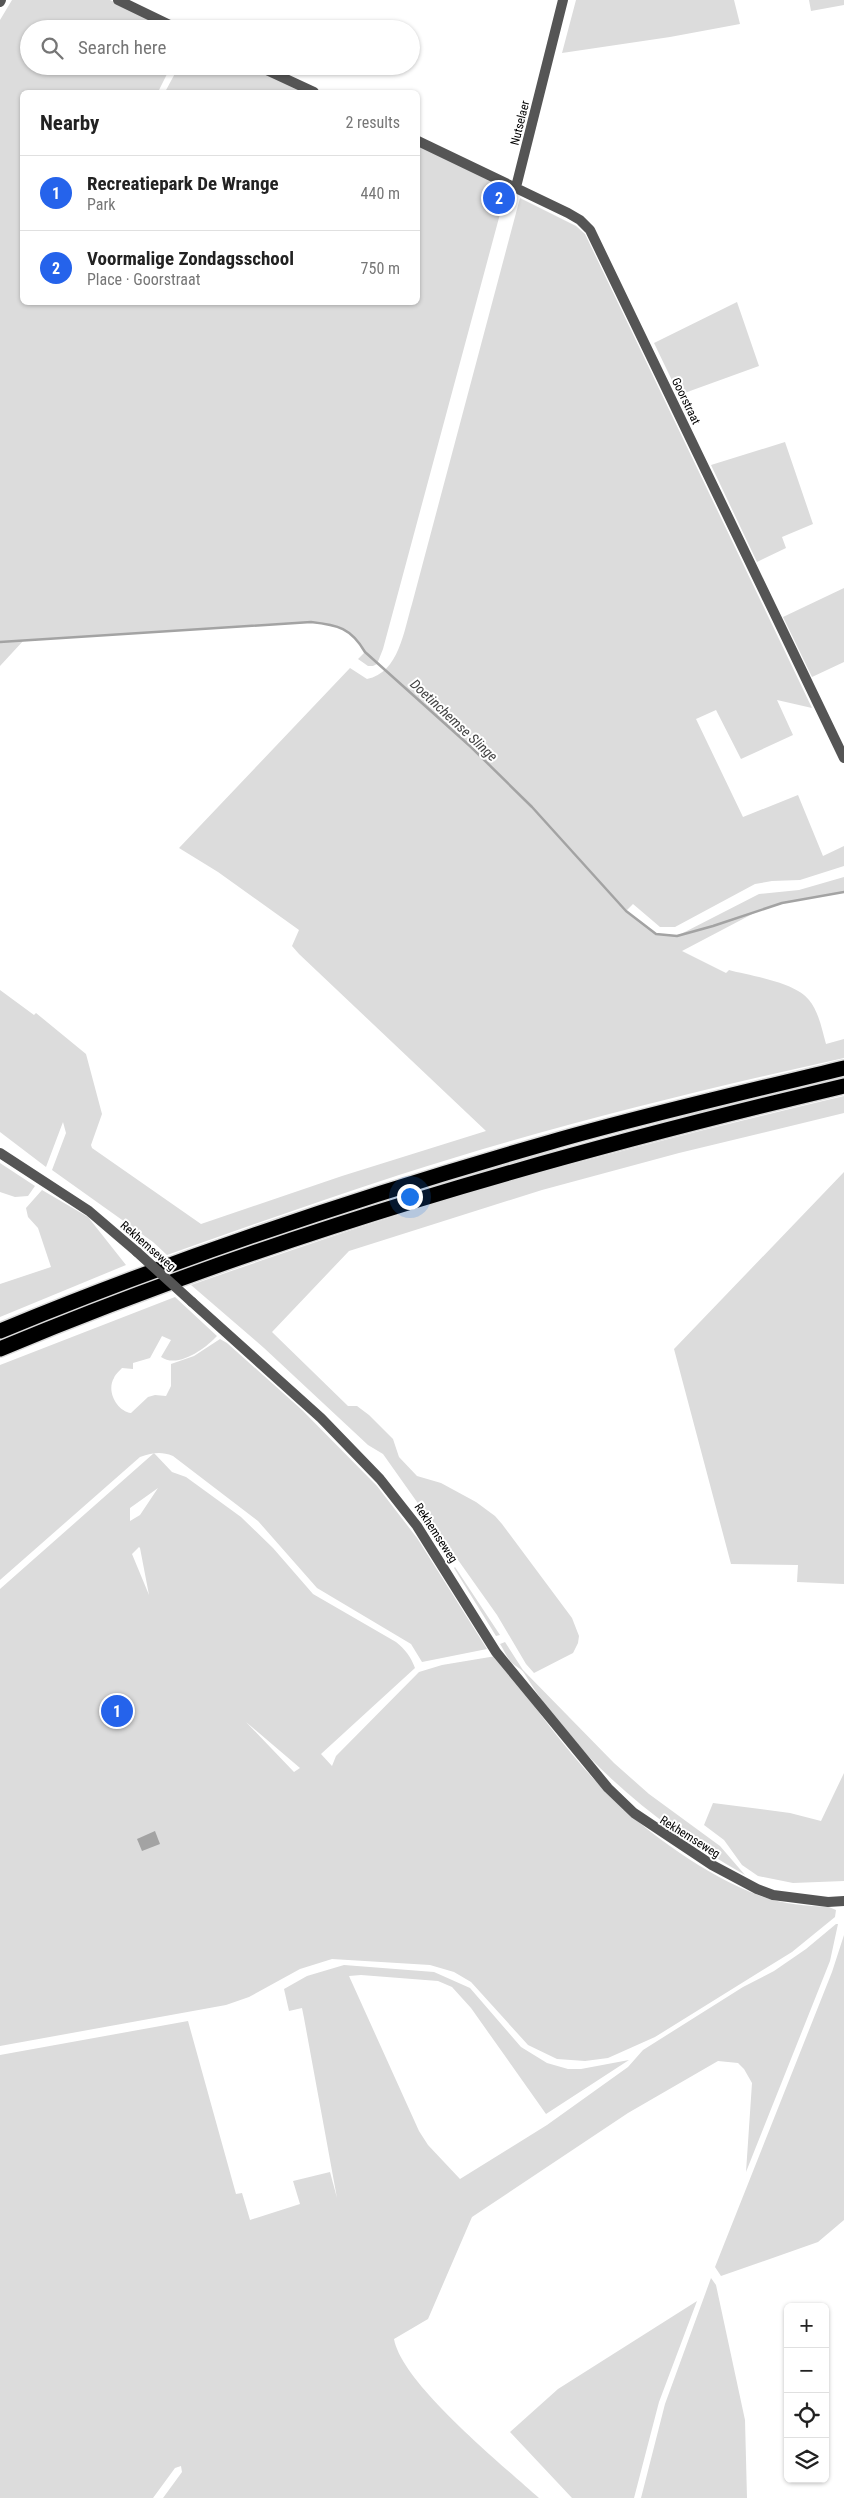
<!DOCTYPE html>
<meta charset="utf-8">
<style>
body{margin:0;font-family:"Roboto Condensed",sans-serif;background:#f6f6f6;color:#222}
.controls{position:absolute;right:15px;bottom:15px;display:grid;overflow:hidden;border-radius:8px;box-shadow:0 1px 4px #0004}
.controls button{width:45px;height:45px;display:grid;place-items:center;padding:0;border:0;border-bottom:1px solid #e0e0e0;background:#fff;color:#222;font:25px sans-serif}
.you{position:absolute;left:409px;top:1196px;width:18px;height:18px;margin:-12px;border:4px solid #fff;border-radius:50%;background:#1a73e8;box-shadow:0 0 0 8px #1a73e833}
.badge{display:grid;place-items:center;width:32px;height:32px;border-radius:50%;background:#2563eb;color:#fff;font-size:16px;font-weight:700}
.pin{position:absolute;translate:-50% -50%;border:2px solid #fff;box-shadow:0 1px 5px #0006}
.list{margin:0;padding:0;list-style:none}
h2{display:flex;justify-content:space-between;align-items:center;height:65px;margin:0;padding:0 20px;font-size:21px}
h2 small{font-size:16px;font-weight:400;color:#767676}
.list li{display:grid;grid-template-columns:32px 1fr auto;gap:15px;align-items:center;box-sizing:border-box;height:75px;padding:0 20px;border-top:1px solid #e0e0e0}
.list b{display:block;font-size:19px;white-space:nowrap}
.list p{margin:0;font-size:16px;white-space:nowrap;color:#767676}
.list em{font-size:16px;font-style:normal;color:#767676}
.icon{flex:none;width:28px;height:28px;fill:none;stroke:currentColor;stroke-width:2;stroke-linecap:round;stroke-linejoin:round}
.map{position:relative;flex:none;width:844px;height:2498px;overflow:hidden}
.search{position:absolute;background:#fff;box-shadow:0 1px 4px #0004;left:20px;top:20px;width:400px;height:55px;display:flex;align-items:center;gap:12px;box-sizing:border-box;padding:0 18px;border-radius:28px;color:#767676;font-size:19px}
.panel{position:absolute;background:#fff;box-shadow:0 1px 4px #0004;left:20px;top:90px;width:400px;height:215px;border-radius:8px}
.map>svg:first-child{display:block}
.green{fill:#dcdcdc;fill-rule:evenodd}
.water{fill:#a3a3a3}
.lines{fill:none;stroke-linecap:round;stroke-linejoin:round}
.stream{stroke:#a3a3a3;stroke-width:2.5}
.motorway-casing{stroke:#dbdbdb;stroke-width:18}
.minor{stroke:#555;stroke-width:10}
.tertiary{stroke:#555;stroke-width:10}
.motorway{stroke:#000;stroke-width:15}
.tertiary-bridge{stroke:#555;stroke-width:10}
.labels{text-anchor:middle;stroke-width:4;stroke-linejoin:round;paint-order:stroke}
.street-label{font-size:12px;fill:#000;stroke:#fff}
.water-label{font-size:14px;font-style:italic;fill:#444;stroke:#fff}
</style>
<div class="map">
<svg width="844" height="2498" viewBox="0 0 844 2498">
<rect width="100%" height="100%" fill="#fff"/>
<path class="green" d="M12,0H110L171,29H29V66H171L158,92H22V302H418V145L507,188L383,649L377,664L373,666H368L358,659L365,652C351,628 338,625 311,622L24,640L0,666V20Z
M576,0H734L740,24L670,37L562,53Z
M809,0H844V5L811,11Z
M179,66H251L304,92H165Z
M520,198L576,226L585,234L812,708L777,700L793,735L741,759L716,710L696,719L743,817L798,795L823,856L844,846V866L800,880L772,881L755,884L675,927H660L633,904L626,911L656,934L677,936L759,894L799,890L844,877V892L782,903L760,910L682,951L726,973L729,970C751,976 795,982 809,1000C819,1012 822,1030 826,1044L844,1039V1058C694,1091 545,1128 399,1175C321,1200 244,1228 167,1255L153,1242L52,1170L66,1133L63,1122L46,1167L0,1132V990L34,1015L36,1013L86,1054L102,1114L91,1145L92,1148L201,1224L342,1176L486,1131L299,954L292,946L299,930L218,872L179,848L350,668L367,679C399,673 404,630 412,604Z
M737,302L759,366L679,395L654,343Z
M785,442L813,524L782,537L786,548L757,562L711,465Z
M844,588V662L812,677L783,617Z
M844,1096V1113L679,1153L542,1190L349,1251L272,1332L348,1406H357L369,1415L393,1439L399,1457L417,1476L441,1483L476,1502L495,1516L502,1524L572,1618L579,1636L578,1643L573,1653L534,1673L526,1664L497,1615L383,1454L368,1445L264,1348L191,1285C294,1249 398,1213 504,1183C616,1151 730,1123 844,1096Z
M0,1163L35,1186L28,1196L15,1197L0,1192Z
M844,1172V1584L797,1582L798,1565L731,1564L674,1349Z
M42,1190L88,1217L126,1265L0,1317V1284L51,1267L38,1228L28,1217L26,1208Z
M175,1297L217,1336C206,1348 178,1369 161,1357L171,1340L162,1336L150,1358L133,1363V1369L122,1368C119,1371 115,1375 114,1378C106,1391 117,1411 131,1413L148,1397L155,1395L166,1396L171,1386V1364L194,1356L220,1339L227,1343L302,1410L377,1486L417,1538L487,1649L422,1662L411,1644L317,1588L258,1521L173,1456C160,1451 153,1453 140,1457L0,1580V1365Z
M154,1453L172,1472L186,1477L241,1517L273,1548L313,1594L396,1642C405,1649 411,1657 415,1668L321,1754L332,1766L336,1756L419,1672L442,1665L496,1656C532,1702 566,1752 608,1794C645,1832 709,1877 758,1895C781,1904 805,1906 829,1907L836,1910L835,1917L792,1952L655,2037L608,2058L585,2061L557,2059L528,2045L471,1982L454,1972L430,1965L332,1959L300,1969L249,1997L226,2005L0,2046V1589ZM158,1488L140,1515L130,1521V1508ZM139,1547L140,1548L149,1595L132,1554ZM246,1722L300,1768L294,1772Z
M455,1567L500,1635L496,1636L454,1568Z
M505,1642L523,1670L614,1763L649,1794L720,1846L745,1875C657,1825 577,1760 524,1673C521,1668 516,1667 512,1663C507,1658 504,1650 500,1644Z
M844,1773V1881L793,1883L758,1876L742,1865L724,1840L704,1825L713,1803L790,1813L821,1821Z
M836,1924H838L830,1961L746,2172L752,2083L744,2069L738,2063L718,2061L628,2113L472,2217L428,2319L394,2339C402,2384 504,2466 539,2498H163L182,2472L181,2466L175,2468L153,2498H0V2055L188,2021L236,2194L242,2193L250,2220L300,2204L293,2181L330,2172L337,2198L304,2018L302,2008L289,2011L284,1989L307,1976L344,1965L434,1972L470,1988L521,2047L547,2063L568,2069H581L629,2060L546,2114L471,2008L452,1987L438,1981L361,1975L349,1976L419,2131L428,2145L460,2179L547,2125L628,2067L643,2050L743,1987L774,1971L806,1949Z
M844,1935V2220L818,2242L721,2276L715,2267L832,1972Z
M711,2278L716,2285L745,2420L747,2498H641L665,2404Z
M697,2301L659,2402L634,2498H572L510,2432L558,2389Z"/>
<path class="water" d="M155,1831L160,1844L142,1851L137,1839Z"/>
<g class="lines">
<path class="stream" d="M0,642L311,622C338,625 351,628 365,652L471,747L532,807L626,911L656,934L677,936L713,926L782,903L844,892"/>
<defs>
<path id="motorway" d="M0,1331C179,1257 365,1195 551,1142C648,1114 746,1092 844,1068
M0,1349C272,1235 557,1154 844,1086"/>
</defs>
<use href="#motorway" class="motorway-casing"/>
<path class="minor" d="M118,0L178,29
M258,66L314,92
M418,141L568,213L580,220L590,230L844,758
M516,187L563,0"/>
<path class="tertiary" d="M0,2L1,0
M0,1153L89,1211L137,1252
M192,1302L321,1418L380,1479L417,1526L496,1652L608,1788L634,1813L712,1865L757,1889L773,1895L828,1902L844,1901"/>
<use href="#motorway" class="motorway"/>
<path class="tertiary-bridge" d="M137,1252L192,1302"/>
</g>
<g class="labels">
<g class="street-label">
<text transform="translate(520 123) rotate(-76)" y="4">Nutselaer</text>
<text transform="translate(686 401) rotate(64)" y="4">Goorstraat</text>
<text transform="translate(148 1246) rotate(41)" y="4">Rekhemseweg</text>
<text transform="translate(436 1533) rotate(57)" y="4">Rekhemseweg</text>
<text transform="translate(690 1837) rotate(32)" y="4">Rekhemseweg</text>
</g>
<g class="water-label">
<text transform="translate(454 720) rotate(43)" y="5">Doetinchemse Slinge</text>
</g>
</g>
</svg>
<div class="controls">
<button>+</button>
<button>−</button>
<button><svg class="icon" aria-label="locate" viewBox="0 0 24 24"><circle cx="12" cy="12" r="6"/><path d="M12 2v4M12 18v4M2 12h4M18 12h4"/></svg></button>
<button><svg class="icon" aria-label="layers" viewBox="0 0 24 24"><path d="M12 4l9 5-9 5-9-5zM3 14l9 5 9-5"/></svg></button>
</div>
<div class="you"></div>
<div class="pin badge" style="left:117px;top:1711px">1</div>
<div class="pin badge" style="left:499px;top:198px">2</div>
<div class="search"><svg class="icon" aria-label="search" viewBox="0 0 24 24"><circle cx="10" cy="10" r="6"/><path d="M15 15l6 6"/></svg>Search here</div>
<section class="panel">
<h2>Nearby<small>2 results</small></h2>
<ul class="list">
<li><span class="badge">1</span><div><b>Recreatiepark De Wrange</b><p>Park</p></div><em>440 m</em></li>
<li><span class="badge">2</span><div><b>Voormalige Zondagsschool</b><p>Place · Goorstraat</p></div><em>750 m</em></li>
</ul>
</section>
</div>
